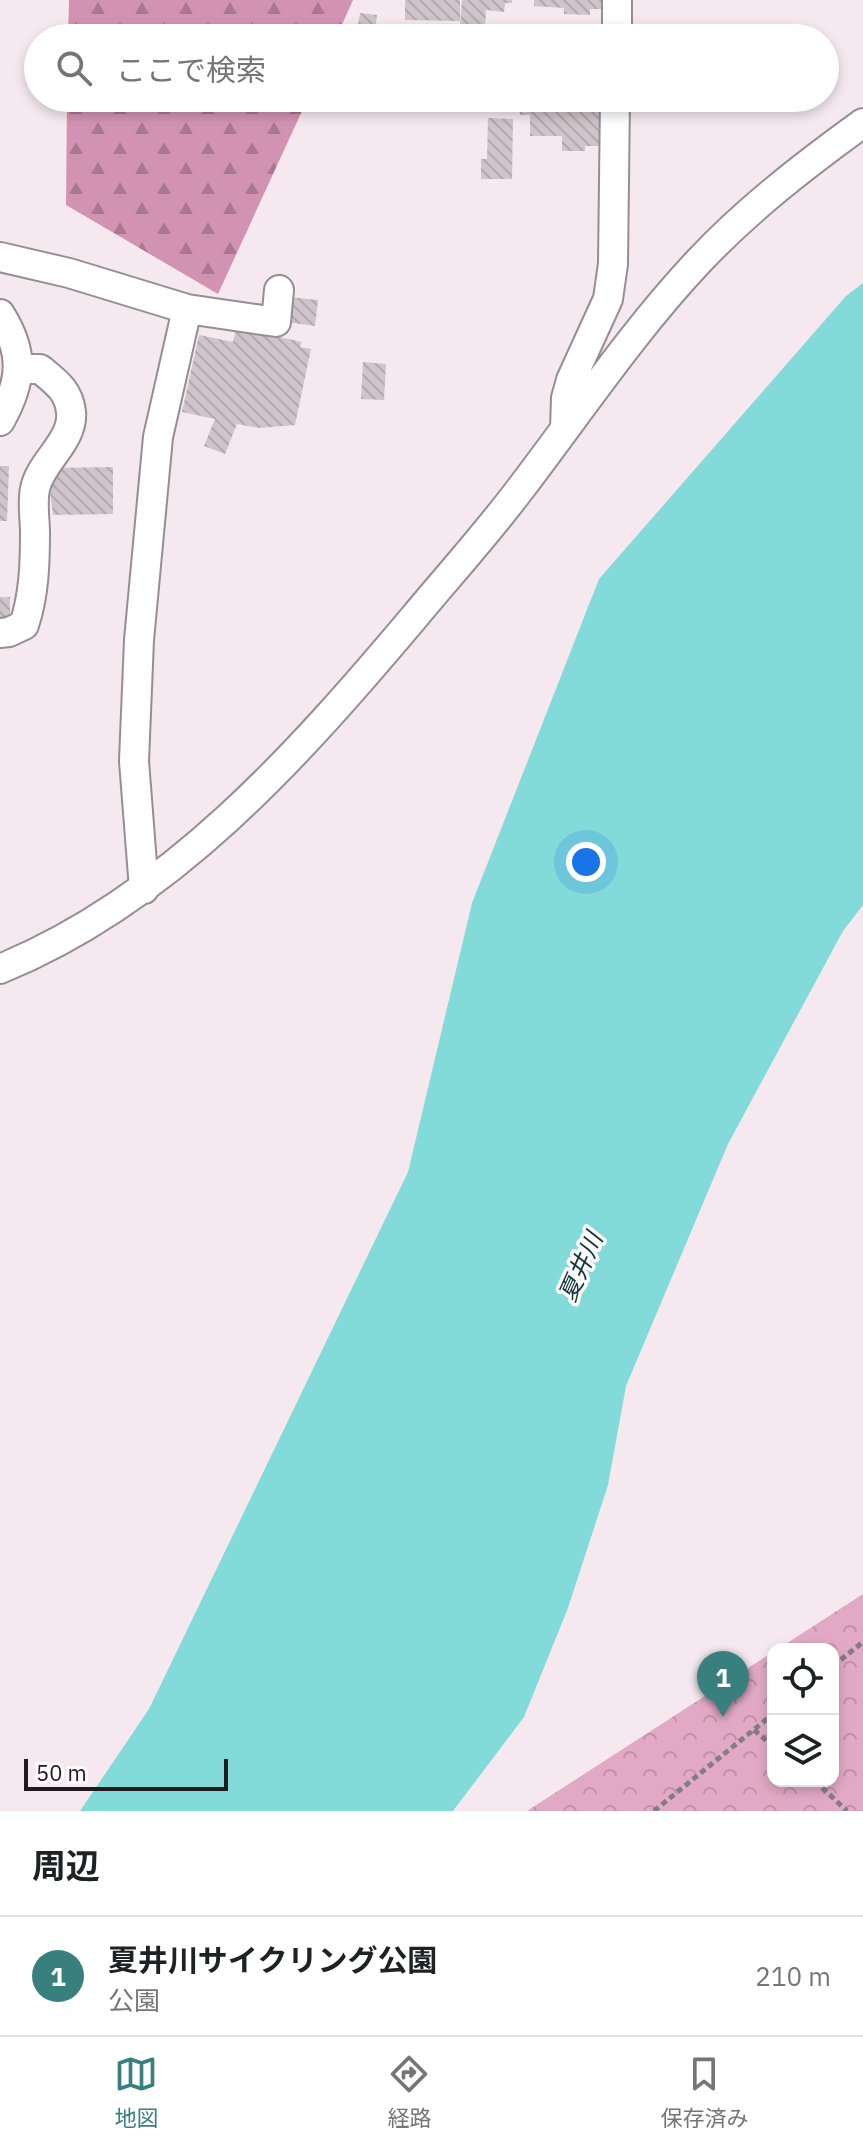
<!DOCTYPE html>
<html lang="ja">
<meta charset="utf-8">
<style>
body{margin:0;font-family:"IBM Plex Sans","Noto Sans JP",sans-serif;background:#f6f6f6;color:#202124}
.controls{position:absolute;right:24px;bottom:24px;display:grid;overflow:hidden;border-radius:16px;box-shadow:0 4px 12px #0003}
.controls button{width:72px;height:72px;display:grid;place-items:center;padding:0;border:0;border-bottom:2px solid #e0e0e0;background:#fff;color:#202124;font:40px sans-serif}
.scale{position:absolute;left:24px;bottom:20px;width:204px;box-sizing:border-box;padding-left:8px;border:4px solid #1f1b1d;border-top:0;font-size:22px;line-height:28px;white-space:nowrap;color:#1f1b1d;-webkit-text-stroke:6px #fef9fb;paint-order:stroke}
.you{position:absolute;left:586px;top:862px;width:28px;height:28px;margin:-20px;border:6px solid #fff;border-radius:50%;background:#1a73e8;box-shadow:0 0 0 12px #1a73e833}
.badge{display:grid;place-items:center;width:52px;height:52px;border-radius:50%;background:#37807e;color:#fff;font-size:26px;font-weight:700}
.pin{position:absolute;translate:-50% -66px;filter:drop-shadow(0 2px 4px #0008)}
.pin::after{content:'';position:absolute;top:42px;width:28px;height:24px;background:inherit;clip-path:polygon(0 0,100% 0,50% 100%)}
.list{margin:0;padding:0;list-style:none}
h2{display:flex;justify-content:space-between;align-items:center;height:104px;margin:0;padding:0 32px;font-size:34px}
h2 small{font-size:26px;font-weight:400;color:#757577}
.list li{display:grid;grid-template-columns:52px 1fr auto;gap:24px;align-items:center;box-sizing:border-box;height:120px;padding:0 32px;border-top:2px solid #e0e0e0}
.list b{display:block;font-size:30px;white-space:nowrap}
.list p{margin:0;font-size:26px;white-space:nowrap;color:#757577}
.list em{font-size:26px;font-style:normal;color:#757577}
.icon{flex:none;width:44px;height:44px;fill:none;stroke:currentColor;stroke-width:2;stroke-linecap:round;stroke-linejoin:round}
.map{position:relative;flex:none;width:863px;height:1811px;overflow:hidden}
.search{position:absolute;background:#fff;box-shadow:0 4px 12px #0003;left:24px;right:24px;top:24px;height:88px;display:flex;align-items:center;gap:20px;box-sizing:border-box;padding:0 28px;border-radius:44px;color:#757577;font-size:30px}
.sheet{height:224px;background:#fff}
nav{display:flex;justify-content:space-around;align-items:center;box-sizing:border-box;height:112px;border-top:2px solid #e0e0e0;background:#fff;font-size:22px;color:#757577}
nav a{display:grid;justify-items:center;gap:4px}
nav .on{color:#37807e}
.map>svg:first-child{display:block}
.forest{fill:url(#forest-firs)}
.park{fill:url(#park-crowns)}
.water{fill:#82dbd8}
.building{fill:url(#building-back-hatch)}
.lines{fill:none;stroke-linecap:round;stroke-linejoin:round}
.minor-casing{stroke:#978d92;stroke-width:32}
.path{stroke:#847c80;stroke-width:5;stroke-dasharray:6 4;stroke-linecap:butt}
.minor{stroke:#fff;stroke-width:28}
.labels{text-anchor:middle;stroke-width:7;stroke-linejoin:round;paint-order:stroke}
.water-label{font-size:24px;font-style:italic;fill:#0d3837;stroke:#fef9fb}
</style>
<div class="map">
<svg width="863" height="1811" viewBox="0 0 863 1811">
<defs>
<pattern id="forest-firs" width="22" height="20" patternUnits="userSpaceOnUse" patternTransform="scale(2)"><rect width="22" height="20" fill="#d293b3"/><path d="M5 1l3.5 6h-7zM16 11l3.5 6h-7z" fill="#aa7791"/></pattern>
<pattern id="park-crowns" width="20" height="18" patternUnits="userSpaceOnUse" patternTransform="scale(2)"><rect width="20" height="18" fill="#e1a9c5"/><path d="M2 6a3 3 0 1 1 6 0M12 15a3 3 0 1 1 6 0" fill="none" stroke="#c191a9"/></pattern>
<pattern id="building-back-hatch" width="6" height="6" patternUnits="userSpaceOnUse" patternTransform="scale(2)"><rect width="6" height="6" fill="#cfc4c9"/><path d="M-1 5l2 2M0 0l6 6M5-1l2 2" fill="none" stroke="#b1a8ac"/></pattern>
</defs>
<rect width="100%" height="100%" fill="#f5e9ef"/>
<path class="forest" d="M69,0H353L336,38H68Z
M67,98H308L218,294L66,205Z"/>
<path class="park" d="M863,1594V1811H527L773,1652V1781H833V1649H778Z"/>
<path class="water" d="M863,283V905L843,931L728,1144L626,1386L608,1485L568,1608L524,1717L453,1811H80L149,1709L408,1172L472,903L599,579L846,296Z"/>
<path class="building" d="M405,0H460V21L405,20Z
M462,0H512V3H505L504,12L486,10L485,28L460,26Z
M534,0H605V9H590V15L564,14V8L534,6Z
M360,13L377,15L374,38H356Z
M530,28V38H515V29Z
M519,98L601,101V146H585V151H562V136H530V115H520Z
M488,118L513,119L512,179H481V159H487Z
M289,297L318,300L315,326L286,322Z
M237,325L257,332L302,342L300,347L311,349L295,425L259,428L237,424L225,454L204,446L215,419L182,412L199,335L233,342Z
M363,362L386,364L384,400L361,399Z
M0,466H9L7,521H0Z
M113,467V514L53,515L49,483H54V468Z
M0,597H10V617H0Z"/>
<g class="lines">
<defs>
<path id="minor" d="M617,38V0
M0,257L69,273L187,309L158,437L139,640L134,761L144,889
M187,309L276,322L279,290
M0,314C25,353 22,382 0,421
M565,429L566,398L571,380L608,299L613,264L615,98
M0,633L9,632L24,625C34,595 35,564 35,533C35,519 32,503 35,489C40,462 74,441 71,412C69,391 56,382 40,369H19
M0,969C171,899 299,754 416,615C451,573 488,532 521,488C579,412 633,331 699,261C748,209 805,165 863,123"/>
</defs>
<use href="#minor" class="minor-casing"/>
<path class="path" d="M833,1666L863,1642
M754,1730L773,1746
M815,1781L847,1811
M654,1811L773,1714"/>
<use href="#minor" class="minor"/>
</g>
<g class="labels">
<g class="water-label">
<text transform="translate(581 1267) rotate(-66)" y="8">夏井川</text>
</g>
</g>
</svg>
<div class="controls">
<button><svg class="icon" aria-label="locate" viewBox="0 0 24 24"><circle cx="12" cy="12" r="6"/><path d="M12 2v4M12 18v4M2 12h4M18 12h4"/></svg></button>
<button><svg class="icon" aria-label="layers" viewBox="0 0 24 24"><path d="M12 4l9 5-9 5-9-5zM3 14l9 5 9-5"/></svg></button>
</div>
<div class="scale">50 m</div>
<div class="you"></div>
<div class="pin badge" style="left:723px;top:1717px">1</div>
<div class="search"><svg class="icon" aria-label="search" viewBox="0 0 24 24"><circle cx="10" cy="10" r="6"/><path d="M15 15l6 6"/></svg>ここで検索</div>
</div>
<section class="sheet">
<h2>周辺<small></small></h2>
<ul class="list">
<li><span class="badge">1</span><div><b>夏井川サイクリング公園</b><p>公園</p></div><em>210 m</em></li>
</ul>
</section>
<nav>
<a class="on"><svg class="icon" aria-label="map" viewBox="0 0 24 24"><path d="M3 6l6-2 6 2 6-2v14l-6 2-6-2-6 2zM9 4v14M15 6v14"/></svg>地図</a>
<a><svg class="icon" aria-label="directions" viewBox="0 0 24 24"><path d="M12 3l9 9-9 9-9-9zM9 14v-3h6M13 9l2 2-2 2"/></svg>経路</a>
<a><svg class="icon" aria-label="saved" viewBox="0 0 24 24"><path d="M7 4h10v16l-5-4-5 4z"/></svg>保存済み</a>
</nav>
